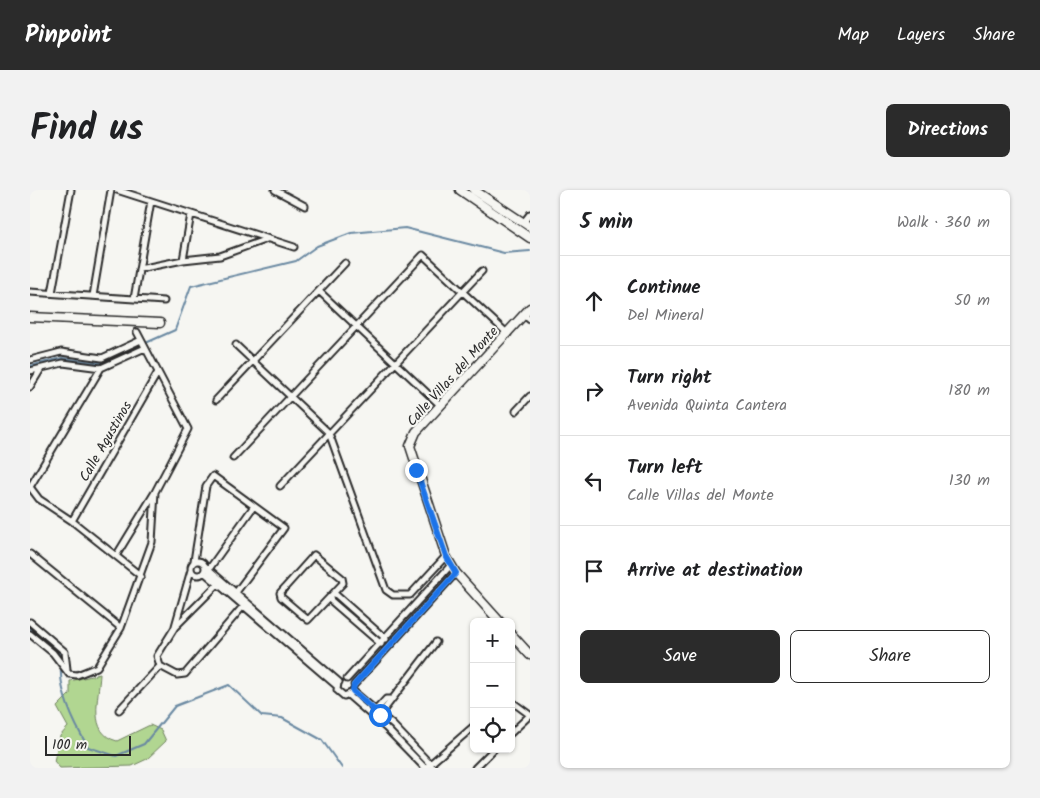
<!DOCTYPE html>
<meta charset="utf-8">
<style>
body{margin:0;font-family:Kalam,sans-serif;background:#f2f2f2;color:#202124}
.controls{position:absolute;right:15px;bottom:15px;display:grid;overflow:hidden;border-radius:8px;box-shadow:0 1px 4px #0004}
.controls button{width:45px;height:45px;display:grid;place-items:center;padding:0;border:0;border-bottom:1px solid #e0e0e0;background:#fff;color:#202124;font:25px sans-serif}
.scale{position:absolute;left:15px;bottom:12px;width:86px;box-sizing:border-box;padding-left:5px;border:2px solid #2b2b2b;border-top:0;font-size:14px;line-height:18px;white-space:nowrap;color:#2b2b2b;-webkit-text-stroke:4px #f6f6f2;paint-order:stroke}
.stop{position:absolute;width:15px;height:15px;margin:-11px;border:4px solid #1a73e8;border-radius:50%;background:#fff}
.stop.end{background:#1a73e8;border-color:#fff;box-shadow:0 1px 5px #0008}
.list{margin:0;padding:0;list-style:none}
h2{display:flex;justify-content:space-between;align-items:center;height:65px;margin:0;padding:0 20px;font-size:21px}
h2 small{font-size:16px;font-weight:400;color:#757577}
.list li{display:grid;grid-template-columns:32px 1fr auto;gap:15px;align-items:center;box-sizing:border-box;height:90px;padding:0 20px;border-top:1px solid #e0e0e0}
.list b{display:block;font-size:19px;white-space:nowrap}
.list p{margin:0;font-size:16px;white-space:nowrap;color:#757577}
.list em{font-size:16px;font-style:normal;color:#757577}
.actions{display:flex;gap:10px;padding:15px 20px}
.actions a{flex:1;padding:11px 0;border:1px solid #2b2b2b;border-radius:8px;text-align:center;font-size:18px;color:#2b2b2b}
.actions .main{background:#2b2b2b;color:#fff}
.icon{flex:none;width:28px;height:28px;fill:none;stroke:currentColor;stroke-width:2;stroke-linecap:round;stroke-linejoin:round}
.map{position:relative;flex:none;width:500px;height:578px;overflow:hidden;border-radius:8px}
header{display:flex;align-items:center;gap:30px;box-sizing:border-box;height:70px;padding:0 25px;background:#2b2b2b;color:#fff}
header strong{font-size:24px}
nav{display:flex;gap:28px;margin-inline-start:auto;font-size:18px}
.intro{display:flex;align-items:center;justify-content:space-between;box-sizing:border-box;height:120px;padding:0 30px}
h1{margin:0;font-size:35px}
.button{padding:12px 22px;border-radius:8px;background:#2b2b2b;color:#fff;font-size:18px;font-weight:700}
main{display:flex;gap:30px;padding:0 30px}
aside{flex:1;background:#fff;border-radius:8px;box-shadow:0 1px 4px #0004}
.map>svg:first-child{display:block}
.green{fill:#b1d691;stroke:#6e805e}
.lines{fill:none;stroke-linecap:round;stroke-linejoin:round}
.stream{stroke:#6a89a2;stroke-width:2}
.street-casing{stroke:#2b2b2b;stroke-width:9}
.secondary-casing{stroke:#2b2b2b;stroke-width:11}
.street{stroke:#f6f6f2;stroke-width:5}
.secondary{stroke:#f6f6f2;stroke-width:8}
.route{stroke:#1a73e8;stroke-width:6}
.labels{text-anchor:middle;stroke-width:4.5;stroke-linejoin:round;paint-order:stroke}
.street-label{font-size:14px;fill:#2b2b2b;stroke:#f6f6f2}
</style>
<header>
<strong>Pinpoint</strong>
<nav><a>Map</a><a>Layers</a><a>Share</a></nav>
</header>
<div class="intro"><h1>Find us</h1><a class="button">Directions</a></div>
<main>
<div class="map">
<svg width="500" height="578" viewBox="0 0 500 578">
<rect width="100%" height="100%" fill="#f6f6f2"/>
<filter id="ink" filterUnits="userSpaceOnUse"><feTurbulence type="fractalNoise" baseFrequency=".02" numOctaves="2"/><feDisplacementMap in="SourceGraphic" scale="10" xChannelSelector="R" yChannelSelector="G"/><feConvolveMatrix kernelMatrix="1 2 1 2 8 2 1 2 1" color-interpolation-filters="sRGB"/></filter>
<g filter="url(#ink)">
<path class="green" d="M70,484C69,508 57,543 87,551L120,535L131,540L136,551L117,569L102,576L30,578L24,571L30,546L38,537L27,517L40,504V491Z"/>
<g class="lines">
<path class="stream" d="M118,152L145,140L161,96L266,71L287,56L321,43L375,38L474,63L500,61
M0,176L32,168L72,173L108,156
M0,438L32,466V472
M31,477C29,504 45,535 58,557L86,566L114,554L145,516L199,495L232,526L252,528L292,550L312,578"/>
<defs>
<path id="street" d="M87,0L264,57
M245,0L275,16
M493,33L500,24
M153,70L161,24
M109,79L153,70L190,66L237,49
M289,101L411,216
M0,102L134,111
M22,103L41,0
M63,106L81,0
M104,109L121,11
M494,125L500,130
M206,155L299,243L356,400L363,405H380L416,366
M0,170L31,162L72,168L111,150
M0,181L33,173L71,178L115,158
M0,197L11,179
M186,210L315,73
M486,221L500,206
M203,268L393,65L478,144
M250,296L452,81
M0,297L9,309L42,331L111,386
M0,297L71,178
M42,331L128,182
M0,364L91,438
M284,365L312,388L313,393L278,430L251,407L250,403Z
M86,366L125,302L158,239L107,142
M161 378a7 7 0 1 1 14 0a7 7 0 1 1-14 0Z
M164,371L176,296L183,286L254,338L207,401
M175,376L309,492
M179,379L224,316
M174,382L307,496
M304,403L356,449
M299,409L351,454
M0,432L35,462L37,479
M145,436L161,380
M0,444L23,463L39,484L47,485L67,477L91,438L122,352L125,302
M130,476L147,485L155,484L215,414
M317,489L421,375
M308,493L307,500L314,506L321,503
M324,495L426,383
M323,501L363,535L404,578
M318,505L356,538L395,578
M481,511L500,525L481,543
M89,520L130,476L127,466L145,437L188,394
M345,521L356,509H361
M350,525L406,452
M398,576L444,536
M445,578L464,559"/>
<path id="secondary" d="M430,0L500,48
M444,0L500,37
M0,127L130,133
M470,432L426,383L416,366L380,256L386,242L500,118
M481,444L500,465"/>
</defs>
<use href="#street" class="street-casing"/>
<use href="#secondary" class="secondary-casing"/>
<use href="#street" class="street"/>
<use href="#secondary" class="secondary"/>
</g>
</g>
<g class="lines" filter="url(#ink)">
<path class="route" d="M350,525L323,501L324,495L426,383L416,366L386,280"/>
</g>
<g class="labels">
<g class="street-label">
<text transform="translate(422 186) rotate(-48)" y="5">Calle Villas del Monte</text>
<text transform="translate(75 251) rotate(-60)" y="5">Calle Agustinos</text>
</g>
</g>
</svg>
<div class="controls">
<button>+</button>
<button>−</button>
<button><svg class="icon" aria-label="locate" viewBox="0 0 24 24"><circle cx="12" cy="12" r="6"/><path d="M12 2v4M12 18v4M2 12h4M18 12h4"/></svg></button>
</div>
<div class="scale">100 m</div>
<div class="stop" style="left:350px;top:525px"></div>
<div class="stop end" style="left:386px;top:280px"></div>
</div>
<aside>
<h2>5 min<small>Walk · 360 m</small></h2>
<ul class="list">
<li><svg class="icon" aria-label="ahead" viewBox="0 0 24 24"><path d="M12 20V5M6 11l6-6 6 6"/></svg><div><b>Continue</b><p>Del Mineral</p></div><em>50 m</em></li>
<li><svg class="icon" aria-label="right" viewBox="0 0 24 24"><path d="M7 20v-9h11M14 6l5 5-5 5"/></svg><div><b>Turn right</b><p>Avenida Quinta Cantera</p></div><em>180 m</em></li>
<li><svg class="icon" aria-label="left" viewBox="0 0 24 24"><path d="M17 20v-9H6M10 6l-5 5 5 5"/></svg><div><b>Turn left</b><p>Calle Villas del Monte</p></div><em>130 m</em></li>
<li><svg class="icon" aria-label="arrive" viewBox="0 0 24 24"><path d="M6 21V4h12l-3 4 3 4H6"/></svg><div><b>Arrive at destination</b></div></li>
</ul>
<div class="actions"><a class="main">Save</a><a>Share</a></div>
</aside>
</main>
